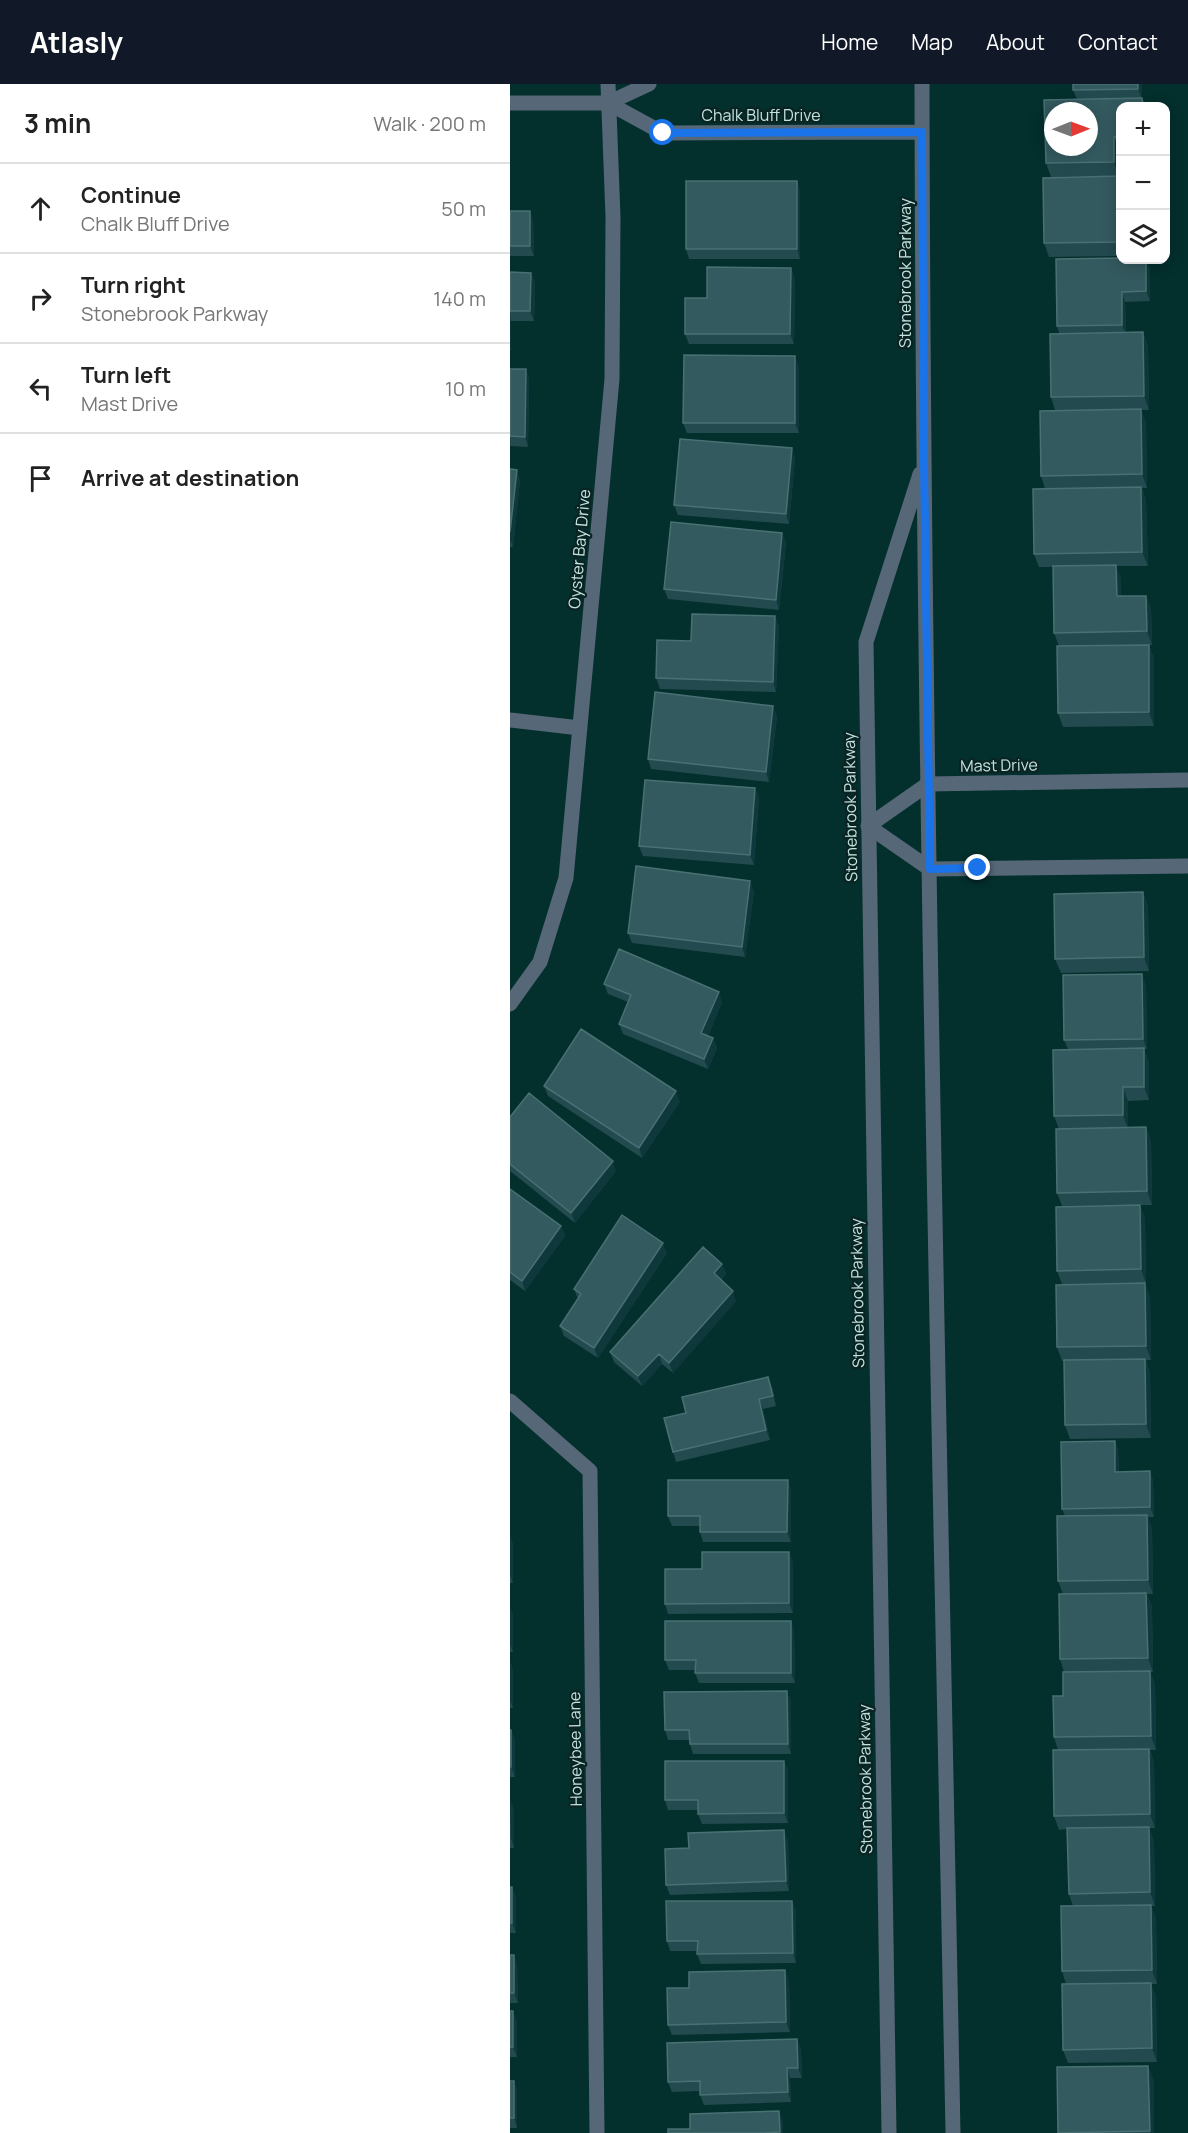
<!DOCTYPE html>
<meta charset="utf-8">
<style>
body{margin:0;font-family:Manrope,sans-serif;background:#f2f2f2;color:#222}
.controls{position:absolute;right:18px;top:18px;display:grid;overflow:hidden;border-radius:12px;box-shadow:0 3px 15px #0003}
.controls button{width:54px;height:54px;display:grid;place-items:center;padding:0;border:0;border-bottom:2px solid #e0e0e0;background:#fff;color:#222;font:30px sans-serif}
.compass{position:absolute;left:534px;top:18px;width:54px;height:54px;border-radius:50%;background:#fff;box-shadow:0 3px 15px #0003;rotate:89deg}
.stop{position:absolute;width:18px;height:18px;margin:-14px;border:4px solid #1a73e8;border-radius:50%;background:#fff}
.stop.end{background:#1a73e8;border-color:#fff;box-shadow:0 2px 6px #0008}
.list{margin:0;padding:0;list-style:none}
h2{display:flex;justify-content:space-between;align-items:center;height:78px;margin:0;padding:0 24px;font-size:26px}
h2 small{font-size:20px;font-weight:400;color:#767676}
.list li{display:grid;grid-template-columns:39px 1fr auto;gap:18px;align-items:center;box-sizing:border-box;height:90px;padding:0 24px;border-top:2px solid #e0e0e0}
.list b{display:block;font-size:22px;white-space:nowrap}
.list p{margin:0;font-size:20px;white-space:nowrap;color:#767676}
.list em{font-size:20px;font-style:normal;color:#767676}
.icon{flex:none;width:33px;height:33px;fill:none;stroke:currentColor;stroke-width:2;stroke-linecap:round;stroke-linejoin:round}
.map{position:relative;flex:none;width:678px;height:2049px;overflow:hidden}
header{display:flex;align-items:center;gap:36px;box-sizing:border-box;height:84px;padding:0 30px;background:#111827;color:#fff}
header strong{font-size:28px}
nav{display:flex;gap:33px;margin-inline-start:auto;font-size:21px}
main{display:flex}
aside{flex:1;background:#fff}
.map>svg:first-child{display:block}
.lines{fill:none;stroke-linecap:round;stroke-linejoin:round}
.minor{stroke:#566778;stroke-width:15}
.tertiary{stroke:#566778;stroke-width:15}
.wall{fill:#224a4f}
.shaded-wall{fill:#0e383b}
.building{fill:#335a5f;stroke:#497073;stroke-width:1.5;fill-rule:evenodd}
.route{stroke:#1a73e8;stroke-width:8}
.labels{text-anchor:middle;stroke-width:4.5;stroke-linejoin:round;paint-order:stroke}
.street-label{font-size:16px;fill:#c0e4e0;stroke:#0b2322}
</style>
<header>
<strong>Atlasly</strong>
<nav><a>Home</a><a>Map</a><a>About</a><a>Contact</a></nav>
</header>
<main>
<aside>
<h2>3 min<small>Walk · 200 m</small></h2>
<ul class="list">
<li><svg class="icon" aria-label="ahead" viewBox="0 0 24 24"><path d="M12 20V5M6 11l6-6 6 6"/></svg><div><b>Continue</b><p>Chalk Bluff Drive</p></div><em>50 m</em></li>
<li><svg class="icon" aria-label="right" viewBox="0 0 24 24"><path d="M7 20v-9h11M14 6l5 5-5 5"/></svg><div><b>Turn right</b><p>Stonebrook Parkway</p></div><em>140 m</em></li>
<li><svg class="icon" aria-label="left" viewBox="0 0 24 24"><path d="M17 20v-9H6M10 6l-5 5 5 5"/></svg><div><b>Turn left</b><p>Mast Drive</p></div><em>10 m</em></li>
<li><svg class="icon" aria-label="arrive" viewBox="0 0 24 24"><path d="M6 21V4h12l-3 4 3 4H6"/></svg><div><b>Arrive at destination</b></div></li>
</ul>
</aside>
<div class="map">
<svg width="678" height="2049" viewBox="0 0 678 2049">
<rect width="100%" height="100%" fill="#032f2d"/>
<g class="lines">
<path class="minor" d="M0,636L70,644
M678,696L418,700L358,742L420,785L678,782
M0,920L30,878L56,794L102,295L103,133L98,0
M0,1317L80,1387L87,2049"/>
<path class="tertiary" d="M412,0C413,683 430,1366 443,2049
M0,19H98L139,0
M98,19L153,49L412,48
M379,2049L356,558L410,390"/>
</g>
<path class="wall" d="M563,0H632V14L636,22H610V67H609V92L541,93L536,79L567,15L563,6Z
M610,92V172L539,173L534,159Z
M287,97L290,107V175H179L176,165Z
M0,127H20L23,137L24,172H0Z
M640,184V217L615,218L616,248H633L638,262L639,326H631L636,339L637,404H632L636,417L638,482H606L611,495V512H636L641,525L642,561H639L644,575V642L553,643L548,629L549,562L544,549L543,483H529L524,470L535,405L531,392L545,326L541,313L549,249L547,242Z
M0,188L21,189L25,199L24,237H1V266H0Z
M285,194L284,260H179L175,250L197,214Z
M289,282V349H177L173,339Z
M0,285H16L19,295L18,363L0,362Z
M285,374L279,440L168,431L164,421Z
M0,385L10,396L3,463H0Z
M272,449L276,459L269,526L158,515L154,505Z
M269,542L266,608L150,605L146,594L181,557Z
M267,632L259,698L141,685L138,675Z
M245,704L249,714L244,781L133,772L129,762Z
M244,807L235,873L122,859L118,849Z
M633,808L638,822L639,887L551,889L545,875Z
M94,900L212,918L198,952L203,954L207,964L198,985L113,950L109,940L118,918L98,910Z
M636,900L637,965H634L639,978V1016L618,1017V1043H636L641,1057L642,1121L552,1122L547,1109L549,1045L544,1032L558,965L554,956Z
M34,1002L170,1018L132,1074L38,1012Z
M0,1033L106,1087L65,1139L0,1087Z
M0,1105L51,1142L55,1152L15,1207L0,1196Z
M630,1121L635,1135L636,1199H635L640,1213L641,1276H636L640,1289L641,1354L560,1355L555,1341L554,1277H552L547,1263L552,1200L547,1187Z
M157,1169L88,1274L54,1252L50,1242L68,1215L64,1205Z
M212,1180L216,1190L211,1196L226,1217L163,1289L152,1280L132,1302L104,1278L100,1268Z
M262,1303L266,1322L253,1325L260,1356L166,1378L163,1368L176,1329Z
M605,1357L608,1367L609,1388L640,1387L643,1397L644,1433H638L642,1445L643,1510H637L642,1523L643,1588H640L645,1600L646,1666H640L644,1679L645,1744H639L644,1757L645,1822H641L646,1834L647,1900H641L646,1913L647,1978L558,1979L553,1966L556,1900L552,1887L563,1822L559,1810L557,1745L549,1746L544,1732L548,1666L544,1653L553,1612L554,1588L550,1575L553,1510L548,1497L555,1432L552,1425Z
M281,1406V1458H193L190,1448V1442H162L158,1432Z
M0,1451L3,1461V1499H0Z
M283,1478V1529L158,1530L155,1520L192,1485Z
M0,1523L3,1531V1568H0Z
M281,1537L284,1547L285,1599H189L185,1589V1586H159L155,1576Z
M0,1578L3,1586V1624H0Z
M281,1617V1670H183L180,1660V1656H158L155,1646Z
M0,1646H1L5,1656V1693H0Z
M274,1677L278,1687V1739L192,1740L188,1730V1726H158L155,1716Z
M0,1716L4,1726V1764H0Z
M278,1756L279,1807L160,1811L156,1801L179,1764Z
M0,1803H2L6,1813V1849H0Z
M282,1817L286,1827V1879L191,1880L187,1870V1867H160L157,1857Z
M0,1871H4L7,1881L8,1919H0Z
M279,1896L280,1948L162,1951L158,1941L179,1904Z
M0,1927L7,1937V1973H0Z
M287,1955L291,1966L292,1994H280L281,2018L194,2021L190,2011V2007L162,2008L158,1998Z
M644,1996V2049H548Z
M0,1997H4L7,2007V2044H0Z"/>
<path class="shaded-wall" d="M628,0H632V15L628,5Z
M604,53L609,67V92L604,78Z
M287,97L290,107V175L287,165Z
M20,127L23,137L24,172L20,162Z
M636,176L640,184V217L636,207Z
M281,184L285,194L284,260L280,250Z
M21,189L25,199L24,237L20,227Z
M612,208L615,218L616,251L612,241Z
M0,233L1,237V266L0,263Z
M633,248L638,262L639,326L634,312Z
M285,272L289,282V349L285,339Z
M16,285L19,295L18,363L15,353Z
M631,325L636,339L637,404L632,390Z
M282,364L285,374L279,440L276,430Z
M7,386L10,396L3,463L0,455V448Z
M631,403L636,417L638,482L632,468Z
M272,449L276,459L269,526L266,516Z
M606,481L611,495L612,526L607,512Z
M636,512L641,525L642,561L637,547Z
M265,532L269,542L266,608L263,598Z
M639,561L644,575V642L639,628Z
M263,622L267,632L259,698L256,688Z
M245,704L249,714L244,781L240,771Z
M240,797L244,807L235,873L232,863Z
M633,808L638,822L639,887L634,873Z
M632,890L636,900L637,965L633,955Z
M209,908L212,918L195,959L191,949Z
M203,954L207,964L198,985L194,975Z
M634,964L639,978V1016L634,1003Z
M613,1003L618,1017V1045L613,1031Z
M166,1007L170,1018L132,1074L129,1064Z
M636,1043L641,1057L642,1121L637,1107Z
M103,1077L106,1087L65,1139L61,1129Z
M630,1121L635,1135L636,1199L631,1185Z
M51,1142L55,1152L15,1207L12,1197Z
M153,1159L157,1169L88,1274L84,1264Z
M212,1180L216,1190L207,1199L204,1189Z
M635,1199L640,1213L641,1276L636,1262Z
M223,1207L226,1217L163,1289L159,1279Z
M149,1270L152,1280L132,1302L128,1292Z
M635,1275L640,1289L641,1354L636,1340Z
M258,1293L262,1303L266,1322L263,1312Z
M249,1315L253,1325L260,1356L256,1346Z
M605,1357L608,1367L609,1398L605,1388Z
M640,1387L643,1397L644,1433L640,1423Z
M278,1396L281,1406V1458L277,1448Z
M637,1431L642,1445L643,1510L638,1496Z
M0,1451L3,1461V1499L0,1491Z
M279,1468L283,1478V1529L279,1519Z
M636,1509L642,1523L643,1588L638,1574Z
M0,1523L3,1531V1568L0,1560Z
M281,1537L284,1547L285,1599L281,1589Z
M0,1578L3,1586V1624L0,1616Z
M640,1587L645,1600L646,1666L641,1652Z
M277,1607L281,1617V1670L278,1660Z
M1,1646L5,1656V1693L1,1683Z
M639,1665L644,1679L645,1744L640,1730Z
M274,1677L278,1687V1739L274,1729Z
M0,1716L4,1726V1764L1,1754Z
M639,1743L644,1757L645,1822L640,1808Z
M274,1746L278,1756L279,1807L276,1797Z
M2,1803L6,1813V1849L2,1839Z
M282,1817L286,1827V1879L283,1869Z
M641,1821L646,1834L647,1900L642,1886Z
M4,1871L7,1881L8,1919L4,1909Z
M275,1886L279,1896L280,1948L276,1938Z
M641,1899L646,1913L647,1978L642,1964Z
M3,1927L7,1937V1973L3,1963Z
M287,1955L291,1966L292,1994L288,1984Z
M638,1982L644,1996V2049H640V2047Z
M277,1984L280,1994L281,2018L278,2008Z
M4,1997L7,2007V2044L4,2034Z
M269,2027L273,2037V2049H270V2048Z"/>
<path class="building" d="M563,0H628V5L563,6Z
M632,14L633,22H610V53H604V78L536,79L534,16ZM543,27H579V63H543Z
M610,92V158L534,159L533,94Z
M176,97H287V165H176Z
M0,127H20V162H0Z
M610,174V176H636V207L612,208V241L547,242L546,175Z
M197,183L281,184L280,250H175V214H197Z
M0,188L21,189L20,227H0Z
M633,248L634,312L541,313L540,250Z
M174,271L285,272V339H173Z
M0,285H16L15,353L0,352Z
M631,325L632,390L531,392L530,327Z
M170,355L282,364L276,430L164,421Z
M0,385L7,386L0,448Z
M631,403L632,468L524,470L523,405Z
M161,438L272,449L266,516L154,505Z
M606,481L607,512H636L637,547L544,549L543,482Z
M182,530L265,532L263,598L146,594L147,556L181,557Z
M639,561V628L548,629L547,562Z
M145,608L263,622L256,688L138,675Z
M135,696L245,704L240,771L129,762Z
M126,782L240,797L232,863L118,849Z
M633,808L634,873L545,875L544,810Z
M109,865L209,908L191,949L203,954L194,975L109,940L121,911L94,900Z
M632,890L633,955L554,956L553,891Z
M71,945L166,1007L129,1064L34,1002Z
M634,964V1003H613V1031L544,1032L543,966Z
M19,1009L103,1077L61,1129L0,1080V1033Z
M636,1043L637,1107L547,1109L546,1045Z
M0,1105L51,1142L12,1197L0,1188Z
M630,1121L631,1185L547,1187L546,1123Z
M112,1131L153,1159L84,1264L50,1242L71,1210L64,1205Z
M193,1163L212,1180L204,1189L223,1207L159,1279L149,1270L128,1292L100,1268Z
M635,1199L636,1262L547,1263L546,1201Z
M635,1275L636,1340L555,1341L554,1276Z
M258,1293L263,1312L249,1315L256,1346L163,1368L154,1334L176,1329L172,1313Z
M605,1357V1388L640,1387V1423L552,1425L551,1358Z
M158,1396H278L277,1448H190V1432H158Z
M637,1431L638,1496L548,1497L547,1432Z
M192,1468H279V1519L155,1520V1485H192Z
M636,1509L638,1574L550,1575L549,1510Z
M155,1537H281V1589H185L186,1576H155Z
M640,1587L641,1652L544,1653L543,1612H553V1588Z
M277,1607L278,1660H180L179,1646H155L154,1608Z
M0,1646H1V1683H0Z
M639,1665L640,1730L544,1732L543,1666Z
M155,1677H274V1729L188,1730V1716H155Z
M639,1743L640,1808L559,1810L557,1744Z
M274,1746L276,1797L156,1801L155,1765L179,1764L178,1749Z
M0,1803H2V1839H0Z
M156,1817H282L283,1869L187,1870L188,1857H157Z
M641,1821L642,1886L552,1887L551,1822Z
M0,1871H4V1909H0Z
M275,1886L276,1938L158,1941L157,1904H179V1888Z
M641,1899L642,1964L553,1966L552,1900Z
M0,1927H3V1963H0Z
M287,1955L288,1984H277L278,2008L190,2011V1997L158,1998L157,1959Z
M638,1982L640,2047L548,2049L547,1983Z
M0,1997H4V2034H0Z
M269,2027L270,2048L254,2049H158V2045H180V2030Z"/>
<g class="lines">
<path class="route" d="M153,49L412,48L414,378L420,785L468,784"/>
</g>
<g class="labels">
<g class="street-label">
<text x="251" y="37">Chalk Bluff Drive</text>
<text transform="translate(395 189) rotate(-90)" y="6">Stonebrook Parkway</text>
<text transform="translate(69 465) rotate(-85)" y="6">Oyster Bay Drive</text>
<text transform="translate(489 681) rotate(-1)" y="6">Mast Drive</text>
<text transform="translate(340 723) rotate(-91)" y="6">Stonebrook Parkway</text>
<text transform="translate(347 1209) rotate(-91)" y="6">Stonebrook Parkway</text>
<text transform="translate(65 1665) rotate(-91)" y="6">Honeybee Lane</text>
<text transform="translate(355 1695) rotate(-91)" y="6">Stonebrook Parkway</text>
</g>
</g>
</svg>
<div class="controls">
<button>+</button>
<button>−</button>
<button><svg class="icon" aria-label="layers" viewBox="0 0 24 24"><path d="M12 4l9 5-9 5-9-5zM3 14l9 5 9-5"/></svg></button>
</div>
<svg class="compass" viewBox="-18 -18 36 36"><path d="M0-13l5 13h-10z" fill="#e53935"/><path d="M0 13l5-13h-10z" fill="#767676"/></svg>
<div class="stop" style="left:153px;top:49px"></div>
<div class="stop end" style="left:468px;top:784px"></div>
</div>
</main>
